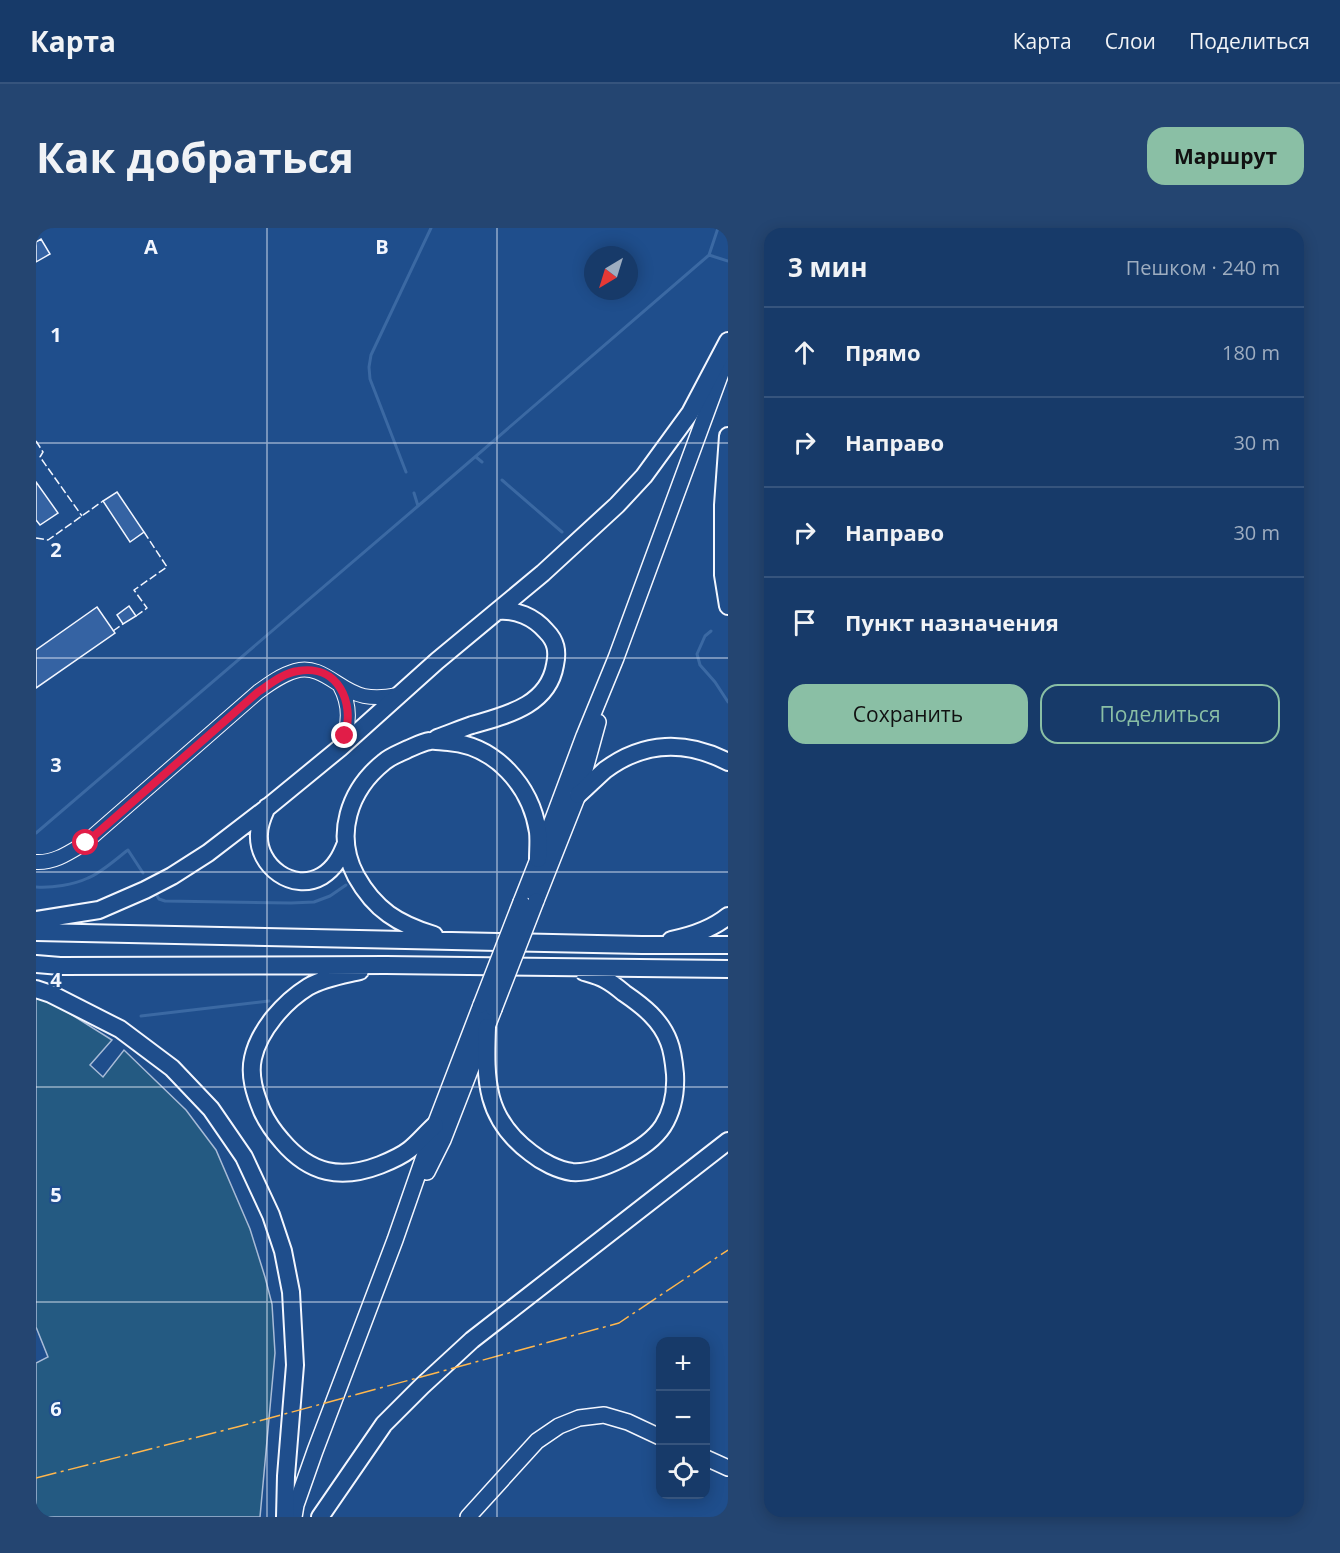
<!DOCTYPE html>
<html lang="ru">
<meta charset="utf-8">
<style>
body{margin:0;font-family:"Open Sans",sans-serif;background:#244571;color:#f1f3f6}
.controls{position:absolute;right:18px;bottom:18px;display:grid;overflow:hidden;border-radius:12px;box-shadow:0 3px 15px #0003}
.controls button{width:54px;height:54px;display:grid;place-items:center;padding:0;border:0;border-bottom:2px solid #36547d;background:#173a69;color:#f1f3f6;font:30px sans-serif}
.compass{position:absolute;left:548px;top:18px;width:54px;height:54px;border-radius:50%;background:#173a69;box-shadow:0 3px 15px #0003;rotate:218deg}
.stop{position:absolute;width:18px;height:18px;margin:-14px;border:4px solid #e11d48;border-radius:50%;background:#fff}
.stop.end{background:#e11d48;border-color:#fff;box-shadow:0 2px 6px #0008}
.list{margin:0;padding:0;list-style:none}
h2{display:flex;justify-content:space-between;align-items:center;height:78px;margin:0;padding:0 24px;font-size:26px}
h2 small{font-size:20px;font-weight:400;color:#9eadc0}
.list li{display:grid;grid-template-columns:39px 1fr auto;gap:18px;align-items:center;box-sizing:border-box;height:90px;padding:0 24px;border-top:2px solid #36547d}
.list b{display:block;font-size:22px;white-space:nowrap}
.list em{font-size:20px;font-style:normal;color:#9eadc0}
.actions{display:flex;gap:12px;padding:18px 24px}
.actions a{flex:1;padding:14px 0;border:2px solid #8abfa5;border-radius:18px;text-align:center;font-size:21px;color:#8abfa5}
.actions .main{background:#8abfa5;color:#111}
.icon{flex:none;width:33px;height:33px;fill:none;stroke:currentColor;stroke-width:2;stroke-linecap:round;stroke-linejoin:round}
.map{position:relative;flex:none;width:692px;height:1289px;overflow:hidden;border-radius:18px}
header{display:flex;align-items:center;gap:36px;box-sizing:border-box;height:84px;padding:0 30px;background:#173a69;border-bottom:2px solid #36547d}
header strong{font-size:28px}
nav{display:flex;gap:33px;margin-inline-start:auto;font-size:21px}
.intro{display:flex;align-items:center;justify-content:space-between;box-sizing:border-box;height:144px;padding:0 36px}
h1{margin:0;font-size:42px}
.button{padding:15px 27px;border-radius:18px;background:#8abfa5;color:#111;font-size:21px;font-weight:700}
main{display:flex;gap:36px;padding:0 36px}
aside{flex:1;background:#173a69;border-radius:18px;box-shadow:0 3px 15px #0003}
.map>svg:first-child{display:block}
.green{fill:#245a82;stroke:#a8bbd7;stroke-width:1.5}
.lines{fill:none;stroke-linecap:round;stroke-linejoin:round}
.stream{stroke:#3b69a3;stroke-width:3}
.building{fill:#3563a3;stroke:#f2f6ff;stroke-width:1.5}
.secondary-casing{stroke:#f2f6ff;stroke-width:16}
.primary-casing{stroke:#f2f6ff;stroke-width:18}
.highway-casing{stroke:#f2f6ff;stroke-width:20}
.secondary{stroke:#1f4e8c;stroke-width:14}
.primary{stroke:#1f4e8c;stroke-width:15}
.highway{stroke:#1f4e8c;stroke-width:16}
.primary-bridge-casing{stroke:#f2f6ff;stroke-width:18;stroke-linecap:butt}
.primary-bridge{stroke:#1f4e8c;stroke-width:15}
.fence{stroke:#f2f6ff;stroke-width:1.5;stroke-dasharray:8 3;stroke-linecap:butt}
.power{stroke:#ffb74d;stroke-width:1.5;stroke-dasharray:21 4.5 3 4.5;stroke-linecap:butt}
.route{stroke:#e11d48;stroke-width:8}
.grid{fill:none;stroke:#f2f6ff;stroke-width:1.5;stroke-opacity:0.55}
.grid-label{font-size:20px;text-anchor:middle;font-weight:bold;fill:#f2f6ff;stroke:#1f4e8c;stroke-width:4.5;stroke-linejoin:round;paint-order:stroke}
</style>
<header>
<strong>Карта</strong>
<nav><a>Карта</a><a>Слои</a><a>Поделиться</a></nav>
</header>
<div class="intro"><h1>Как добраться</h1><a class="button">Маршрут</a></div>
<main>
<div class="map">
<svg width="692" height="1289" viewBox="0 0 692 1289">
<rect width="100%" height="100%" fill="#1f4e8c"/>
<path class="green" d="M0,768L17,775L76,812L54,837L67,849L88,822L150,882L180,922L214,1001L229,1049L236,1076L239,1125L224,1289H0V1135L12,1129L0,1099Z"/>
<g class="lines">
<path class="stream" d="M673,27L682,0
M440,229L446,234
M370,244L334,151L333,139L335,127L395,0
M466,252L526,304
M378,265L382,278
M675,403L669,408L661,426L664,437L679,454L692,474
M0,605L382,278L673,27L692,33
M0,659C16,660 37,657 52,650C65,645 80,631 92,622L107,645
M120,666L123,671L129,673L255,675L278,674L294,668L310,657
M105,788L233,773"/>
</g>
<path class="building" d="M5,11L14,26L0,34V14Z
M0,254L22,285L4,297L0,292Z
M81,264L108,304L94,314L67,273Z
M93,378L100,388L87,396L81,387Z
M61,379L79,405L0,460V422Z"/>
<g class="lines">
<defs>
<path id="secondary" d="M304,458C315,478 314,498 304,518
M0,634C19,635 34,624 49,615L222,464C233,456 245,447 259,443C286,435 303,463 328,468C339,470 351,469 361,467"/>
<path id="primary" d="M500,673L542,567L562,494
M485,674L502,631L548,508L580,430L692,126
M391,944L407,912L458,781
M670,1230L692,1240
M258,1289L260,1277L279,1223L359,1012L399,897L445,777
M432,1289L501,1213L523,1198L543,1190L568,1187L592,1194L624,1209"/>
<path id="highway" d="M692,208L687,277V347L692,378
M401,510C413,506 424,501 436,497C470,487 512,478 519,437C522,423 520,413 510,403C498,389 480,381 461,383
M542,567C551,559 560,550 569,542C608,513 650,512 692,534
M231,579C227,588 223,596 223,606C221,638 257,665 286,648C299,640 305,628 310,615
M0,692L63,682L109,662L136,648L172,625L232,579L304,520L401,433L507,345L581,277L608,248L654,185L692,113
M0,704L606,717H692
M398,707C362,696 339,682 320,648C298,607 313,562 348,534C355,528 364,525 372,521C379,518 387,514 394,513C399,512 406,514 412,514C459,517 495,558 502,604C503,612 502,622 502,631
M635,712C655,708 676,701 692,688
M0,736L24,738L350,737L692,741
M324,743C307,747 287,750 272,759C248,774 223,802 217,830C213,848 219,866 226,883C231,894 238,904 246,913C274,946 305,952 344,937C354,933 364,929 373,922C382,915 390,905 399,897
M0,761L15,766L84,801L136,840L175,881L208,929L235,987L247,1023L255,1064L259,1137L250,1248L249,1289
M451,799C449,853 449,891 495,925C506,934 522,942 536,944C563,946 612,921 627,898C637,882 640,864 639,846C638,835 637,824 633,814C625,792 607,778 588,765C582,760 576,755 570,752C563,748 555,746 548,744
M284,1289L348,1196L386,1158L436,1112L692,913"/>
</defs>
<use href="#secondary" class="secondary-casing"/>
<use href="#primary" class="primary-casing"/>
<use href="#highway" class="highway-casing"/>
<use href="#secondary" class="secondary"/>
<use href="#primary" class="primary"/>
<use href="#highway" class="highway"/>
<defs>
<path id="primary-bridge" d="M445,777L485,674
M458,781L500,673"/>
</defs>
<use href="#primary-bridge" class="primary-bridge-casing"/>
<use href="#primary-bridge" class="primary-bridge"/>
<path class="fence" d="M0,213L7,224L4,229L46,288
M0,310L12,312L67,273
M100,388L111,380L98,362L131,339L108,304
M77,403L87,396"/>
<path class="power" d="M0,1250L201,1199L583,1095L692,1022"/>
</g>
<g class="lines">
<path class="route" d="M50,615L222,464C234,456 247,445 262,443C302,436 319,474 309,508"/>
</g>
<path class="grid" d="M231,0V1289M461,0V1289M0,215H692M0,430H692M0,644H692M0,859H692M0,1074H692"/>
<g class="grid-label">
<text x="115" y="26">A</text>
<text x="346" y="26">B</text>
<text x="20" y="114">1</text>
<text x="20" y="329">2</text>
<text x="20" y="544">3</text>
<text x="20" y="759">4</text>
<text x="20" y="974">5</text>
<text x="20" y="1188">6</text>
</g>
</svg>
<div class="controls">
<button>+</button>
<button>−</button>
<button><svg class="icon" aria-label="locate" viewBox="0 0 24 24"><circle cx="12" cy="12" r="6"/><path d="M12 2v4M12 18v4M2 12h4M18 12h4"/></svg></button>
</div>
<svg class="compass" viewBox="-18 -18 36 36"><path d="M0-13l5 13h-10z" fill="#e53935"/><path d="M0 13l5-13h-10z" fill="#9eadc0"/></svg>
<div class="stop" style="left:50px;top:615px"></div>
<div class="stop end" style="left:309px;top:508px"></div>
</div>
<aside>
<h2>3 мин<small>Пешком · 240 m</small></h2>
<ul class="list">
<li><svg class="icon" aria-label="ahead" viewBox="0 0 24 24"><path d="M12 20V5M6 11l6-6 6 6"/></svg><div><b>Прямо</b></div><em>180 m</em></li>
<li><svg class="icon" aria-label="right" viewBox="0 0 24 24"><path d="M7 20v-9h11M14 6l5 5-5 5"/></svg><div><b>Направо</b></div><em>30 m</em></li>
<li><svg class="icon" aria-label="right" viewBox="0 0 24 24"><path d="M7 20v-9h11M14 6l5 5-5 5"/></svg><div><b>Направо</b></div><em>30 m</em></li>
<li><svg class="icon" aria-label="arrive" viewBox="0 0 24 24"><path d="M6 21V4h12l-3 4 3 4H6"/></svg><div><b>Пункт назначения</b></div></li>
</ul>
<div class="actions"><a class="main">Сохранить</a><a>Поделиться</a></div>
</aside>
</main>
